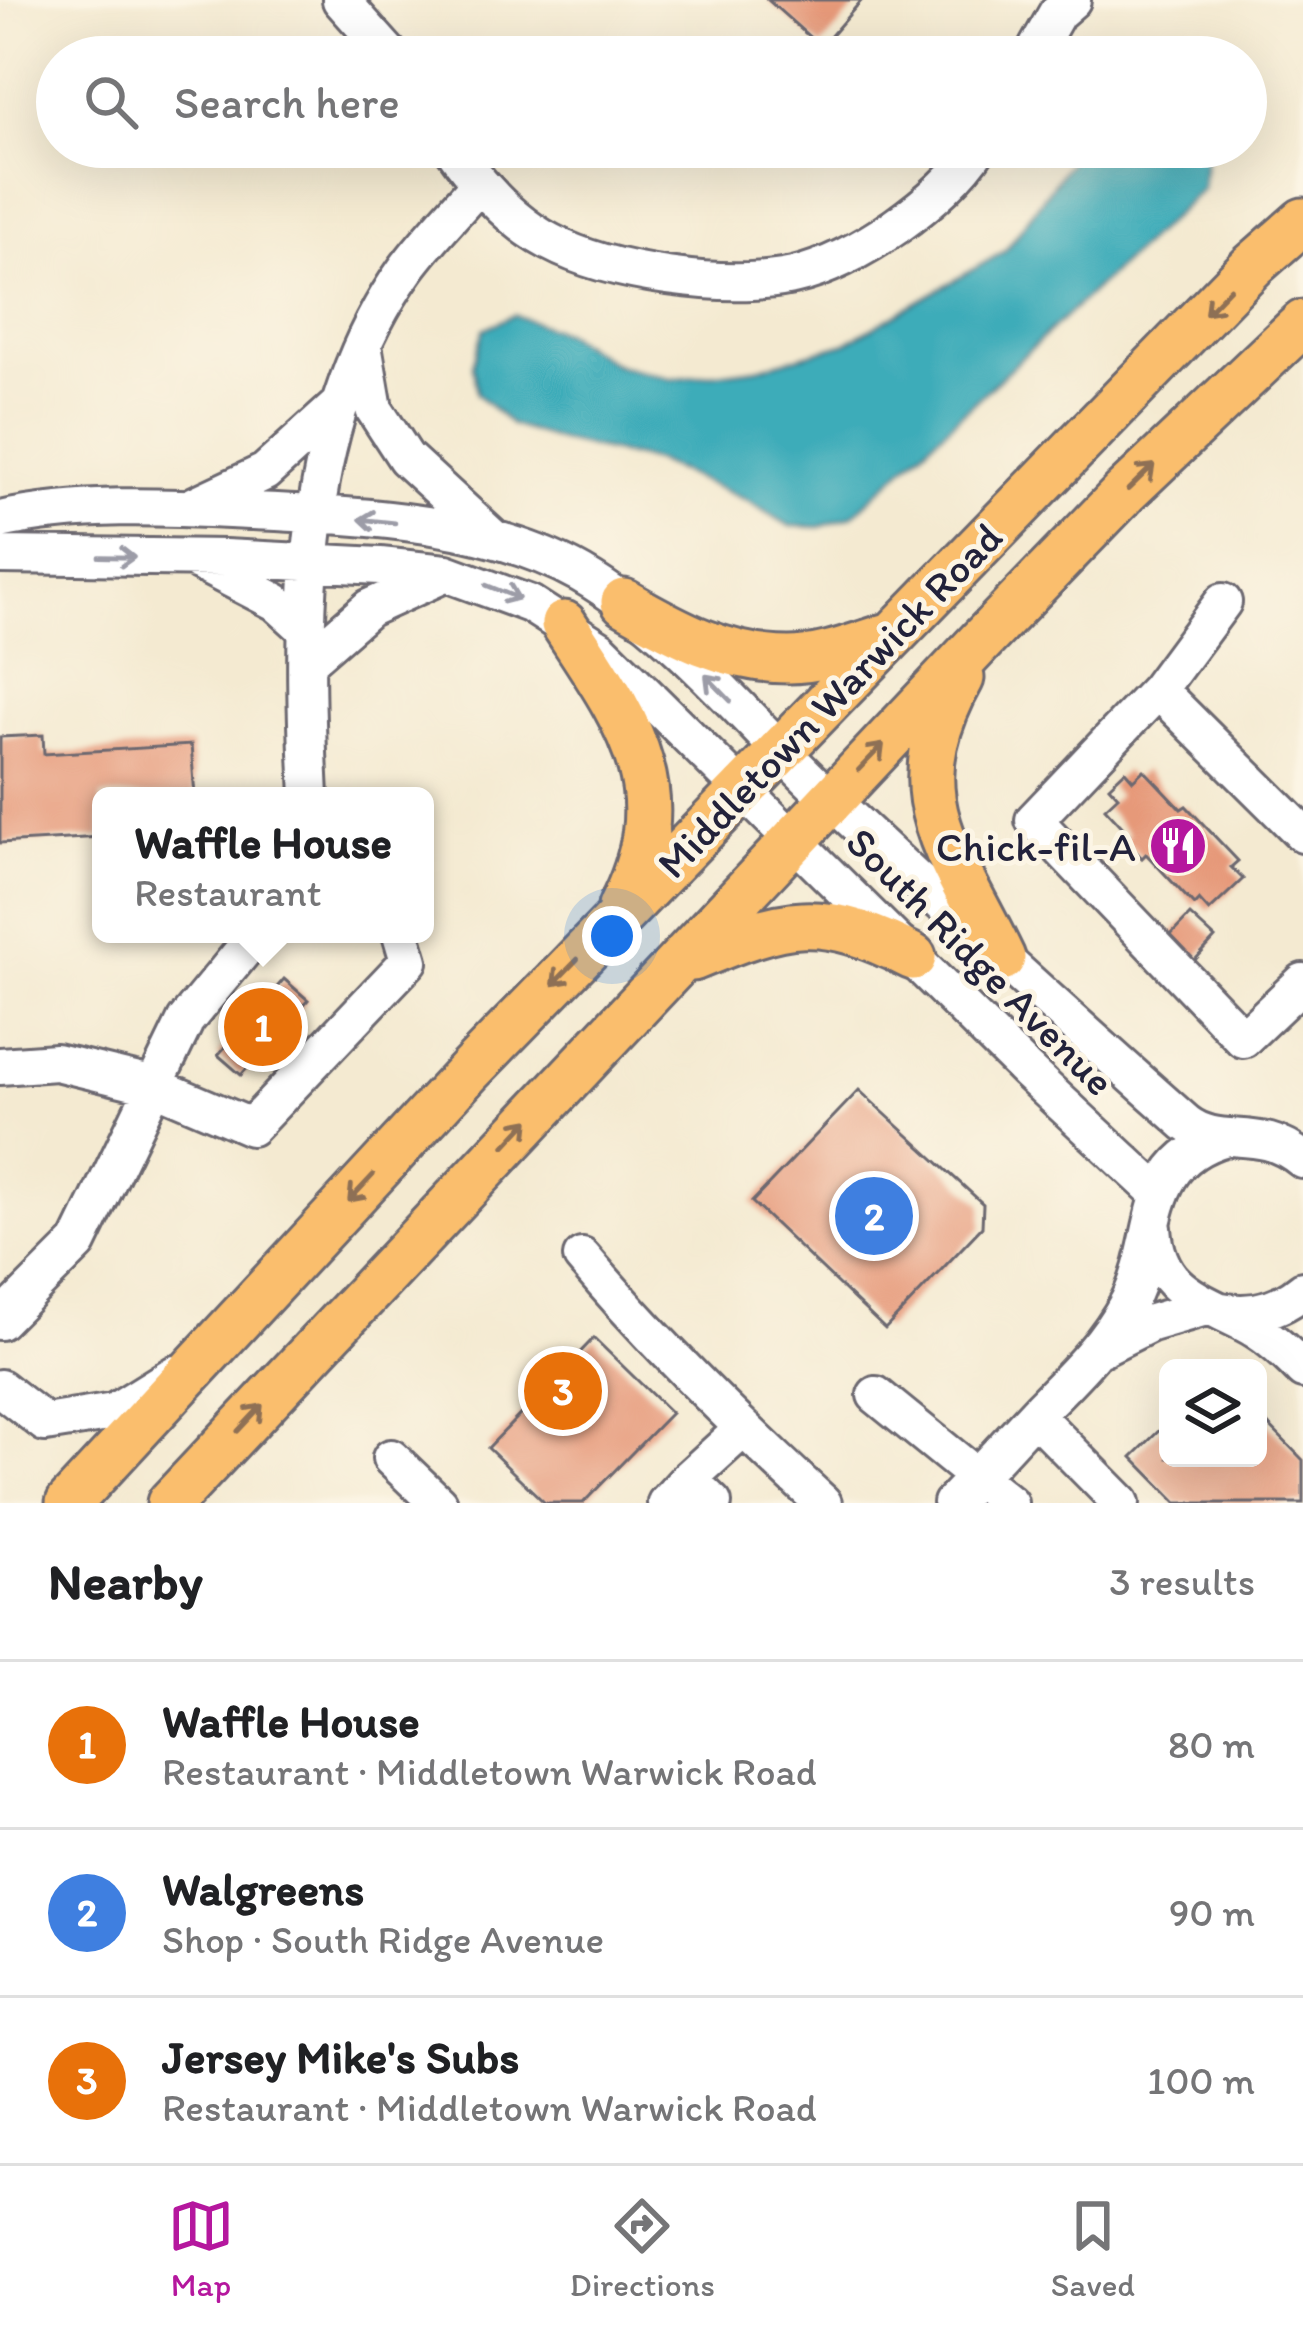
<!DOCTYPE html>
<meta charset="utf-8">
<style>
body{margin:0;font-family:Itim,sans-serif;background:#f2f2f2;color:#202124}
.controls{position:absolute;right:36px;bottom:36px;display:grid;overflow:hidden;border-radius:18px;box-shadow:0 12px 48px #0002}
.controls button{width:108px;height:108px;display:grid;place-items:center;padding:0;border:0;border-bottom:3px solid #e0e0e0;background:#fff;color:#202124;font:60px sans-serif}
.you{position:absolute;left:612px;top:936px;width:42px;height:42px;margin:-30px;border:9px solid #fff;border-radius:50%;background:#1a73e8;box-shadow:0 0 0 18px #1a73e833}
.badge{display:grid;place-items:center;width:78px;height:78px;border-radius:50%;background:#b5179e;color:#fff;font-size:39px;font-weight:700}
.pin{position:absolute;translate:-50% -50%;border:6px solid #fff;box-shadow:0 3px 12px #0006}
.popup{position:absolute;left:92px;top:787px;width:342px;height:156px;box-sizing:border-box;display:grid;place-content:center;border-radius:18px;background:#fff;filter:drop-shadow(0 3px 9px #0005);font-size:39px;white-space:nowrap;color:#757577}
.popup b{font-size:45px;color:#202124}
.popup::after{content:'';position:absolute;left:50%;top:100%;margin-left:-24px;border:24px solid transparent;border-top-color:#fff}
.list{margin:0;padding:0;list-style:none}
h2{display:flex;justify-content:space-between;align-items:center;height:156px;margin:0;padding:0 48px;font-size:51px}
h2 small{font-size:39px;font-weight:400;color:#757577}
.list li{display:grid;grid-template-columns:78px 1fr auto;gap:36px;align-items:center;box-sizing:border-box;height:168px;padding:0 48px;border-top:3px solid #e0e0e0}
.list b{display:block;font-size:45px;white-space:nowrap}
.list p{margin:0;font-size:39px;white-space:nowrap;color:#757577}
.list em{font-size:39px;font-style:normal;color:#757577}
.icon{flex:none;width:66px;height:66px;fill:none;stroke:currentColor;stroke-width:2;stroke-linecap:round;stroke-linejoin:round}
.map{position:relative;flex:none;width:1303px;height:1503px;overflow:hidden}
.search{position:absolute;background:#fff;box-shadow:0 12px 48px #0002;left:36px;right:36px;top:36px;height:132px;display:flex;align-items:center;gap:30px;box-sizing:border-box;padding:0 42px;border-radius:66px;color:#757577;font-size:45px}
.sheet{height:660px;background:#fff}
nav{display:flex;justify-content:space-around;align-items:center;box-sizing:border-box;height:168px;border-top:3px solid #e0e0e0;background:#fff;font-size:33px;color:#757577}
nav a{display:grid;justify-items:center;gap:6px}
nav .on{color:#b5179e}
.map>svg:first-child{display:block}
.water{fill:#3dacb9;stroke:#30677a;stroke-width:3}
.building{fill:#e69979}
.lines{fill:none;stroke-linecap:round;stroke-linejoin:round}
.minor-casing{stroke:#6c6870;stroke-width:42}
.major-casing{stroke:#6c6870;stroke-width:51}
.minor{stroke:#fff;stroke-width:36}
.major{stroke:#fabe6d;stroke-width:45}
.oneway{stroke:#8e7054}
.oneway2{stroke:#9c9ca7}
.labels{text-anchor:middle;stroke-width:10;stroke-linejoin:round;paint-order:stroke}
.street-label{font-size:42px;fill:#22223b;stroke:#fcf5e5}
.poi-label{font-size:42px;fill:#22223b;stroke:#fcf5e5;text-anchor:end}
</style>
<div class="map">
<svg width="1303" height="1503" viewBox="0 0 1303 1503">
<rect width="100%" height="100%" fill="#fcf5e5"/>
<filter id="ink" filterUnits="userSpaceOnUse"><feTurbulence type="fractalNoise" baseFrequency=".00833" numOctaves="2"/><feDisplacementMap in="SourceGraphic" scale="24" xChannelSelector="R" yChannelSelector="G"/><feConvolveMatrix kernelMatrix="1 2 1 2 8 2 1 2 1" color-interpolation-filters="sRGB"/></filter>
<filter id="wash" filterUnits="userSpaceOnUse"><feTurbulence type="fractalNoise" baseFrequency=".004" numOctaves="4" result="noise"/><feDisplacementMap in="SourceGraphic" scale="48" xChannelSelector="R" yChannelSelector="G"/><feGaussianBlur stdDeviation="2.7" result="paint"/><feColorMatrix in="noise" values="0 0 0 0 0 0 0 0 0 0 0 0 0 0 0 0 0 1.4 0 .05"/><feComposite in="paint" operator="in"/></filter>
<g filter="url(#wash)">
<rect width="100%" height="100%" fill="#f4ead1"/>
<path class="water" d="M1080,147H1206L1202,189L852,516L820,527L790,526L746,500L655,461L561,441L511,425L477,394L473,365L484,329L514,315L564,333L617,365L672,379L758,368L844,344L1005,251Z"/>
<g id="blocks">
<path class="building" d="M768,0H862L821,47Z
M43,735L44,754L191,745L195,796H101V837L0,843V737Z
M1144,770L1181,809L1186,806L1238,861L1231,867L1243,879L1209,911L1199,900L1194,905L1146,854L1142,858L1124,839L1129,834L1105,808L1118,796L1109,786L1125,771L1133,780Z
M1190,915L1215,938L1193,962L1168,938Z
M284,979L308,1000L241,1075L218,1055Z
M859,1090L983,1204L982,1227L885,1329L752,1202Z
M594,1338L671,1413L583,1503H545L488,1448Z
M1258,1414L1303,1460V1503H1177L1132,1457L1168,1422V1458H1258Z"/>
</g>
</g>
<g filter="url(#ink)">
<use href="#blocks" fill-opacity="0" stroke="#6c6870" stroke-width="3"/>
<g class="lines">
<defs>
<path id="minor" d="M341,0L392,57
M1032,57L1057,13L1072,0
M452,147C477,183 510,221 550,242C610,274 726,290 793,276C854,263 945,199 978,147
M363,345L374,409L406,458L494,539
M195,505L265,472L340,404
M0,520C85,502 167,507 253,511C360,516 485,520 581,574C677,630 749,724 830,799C947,909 1066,1017 1186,1123C1221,1150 1259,1123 1303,1160
M0,555L225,558L380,566L446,573L530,604L600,649L1027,1071L1159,1194
M199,562L276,602L309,632
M1223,602L1158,690L1034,820L1243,1039L1303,982
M307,662L369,608L444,574
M1158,690L1303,834
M310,796C301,620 299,419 406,269C427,240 454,213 478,185
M0,1066L56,1062L155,1086L251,1127L409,961L401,934
M1153,1228C1157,1290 1198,1299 1244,1323C1266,1334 1286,1352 1303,1370
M582,1257C656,1345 738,1425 823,1503
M1221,1311C1252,1317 1279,1310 1303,1290
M0,1321L78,1243L186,1020L257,934
M1101,1348L1151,1323L1206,1307
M0,1388L45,1423L114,1412L175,1374
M876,1395L1009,1503
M1035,1416L1121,1503
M391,1458L438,1503
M688,1479L743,1429
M666,1503L688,1479L713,1503
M952,1503C982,1472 1011,1440 1041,1408C1074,1375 1107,1343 1129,1301C1162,1235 1139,1161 1227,1137"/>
<path id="major" d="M624,602C676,632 727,660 789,660C823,660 858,645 889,636
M564,624C626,719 681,790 621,907
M961,678C894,798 952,852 1002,958
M693,958C787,919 819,909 913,957
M69,1503L469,1071L1252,266L1303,221
M170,1503L981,641L1124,493L1303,323"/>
</defs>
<use href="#minor" class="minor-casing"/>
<use href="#major" class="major-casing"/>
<use href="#minor" class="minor"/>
<use href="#major" class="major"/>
</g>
<defs><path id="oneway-shaft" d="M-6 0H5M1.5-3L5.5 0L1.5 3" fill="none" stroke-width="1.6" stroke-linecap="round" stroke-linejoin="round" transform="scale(3)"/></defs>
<g class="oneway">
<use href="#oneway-shaft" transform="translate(1218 301) rotate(134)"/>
<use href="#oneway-shaft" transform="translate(1141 477) rotate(-44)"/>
<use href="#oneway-shaft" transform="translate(871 757) rotate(-46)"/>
<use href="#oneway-shaft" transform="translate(565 972) rotate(134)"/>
<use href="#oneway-shaft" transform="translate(517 1133) rotate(-47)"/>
<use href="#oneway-shaft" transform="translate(361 1188) rotate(133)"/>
<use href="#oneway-shaft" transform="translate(250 1418) rotate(-47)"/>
</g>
<g class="oneway2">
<use href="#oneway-shaft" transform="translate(377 521) rotate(-174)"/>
<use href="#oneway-shaft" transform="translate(117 557) rotate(1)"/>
<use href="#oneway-shaft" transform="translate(503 592) rotate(22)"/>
<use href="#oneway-shaft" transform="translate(718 688) rotate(-134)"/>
</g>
</g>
<defs>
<symbol id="restaurant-disc" viewBox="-11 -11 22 22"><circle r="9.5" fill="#b5179e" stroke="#fcf5e5"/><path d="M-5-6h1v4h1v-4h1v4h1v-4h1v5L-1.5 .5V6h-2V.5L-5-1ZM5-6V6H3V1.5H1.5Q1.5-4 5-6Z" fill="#fff"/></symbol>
</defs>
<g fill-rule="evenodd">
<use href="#restaurant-disc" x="1145" y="813" width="66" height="66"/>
</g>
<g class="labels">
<g class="street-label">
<text transform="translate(829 700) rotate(-46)" y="15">Middletown Warwick Road</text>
<text transform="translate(981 961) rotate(45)" y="15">South Ridge Avenue</text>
</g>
<g class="poi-label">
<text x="1136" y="861">Chick-fil-A</text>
</g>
</g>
</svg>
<div class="controls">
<button><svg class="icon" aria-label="layers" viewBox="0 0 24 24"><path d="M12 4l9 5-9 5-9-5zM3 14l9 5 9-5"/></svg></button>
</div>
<div class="you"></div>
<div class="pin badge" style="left:263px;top:1027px;background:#e8710a">1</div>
<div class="popup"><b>Waffle House</b>Restaurant</div>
<div class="pin badge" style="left:874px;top:1216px;background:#3f7fe0">2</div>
<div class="pin badge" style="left:563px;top:1391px;background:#e8710a">3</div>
<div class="search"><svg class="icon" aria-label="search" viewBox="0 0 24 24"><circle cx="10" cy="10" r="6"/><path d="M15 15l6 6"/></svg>Search here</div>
</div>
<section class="sheet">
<h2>Nearby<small>3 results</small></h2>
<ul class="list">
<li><span class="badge" style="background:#e8710a">1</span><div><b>Waffle House</b><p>Restaurant · Middletown Warwick Road</p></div><em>80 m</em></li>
<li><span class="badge" style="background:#3f7fe0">2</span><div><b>Walgreens</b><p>Shop · South Ridge Avenue</p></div><em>90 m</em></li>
<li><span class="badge" style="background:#e8710a">3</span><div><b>Jersey Mike's Subs</b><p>Restaurant · Middletown Warwick Road</p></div><em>100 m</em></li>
</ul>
</section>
<nav>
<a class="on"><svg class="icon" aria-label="map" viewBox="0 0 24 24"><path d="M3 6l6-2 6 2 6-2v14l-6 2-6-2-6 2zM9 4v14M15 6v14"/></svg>Map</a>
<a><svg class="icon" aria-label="directions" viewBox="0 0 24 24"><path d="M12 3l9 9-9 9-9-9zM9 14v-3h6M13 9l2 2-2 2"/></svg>Directions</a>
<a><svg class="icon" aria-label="saved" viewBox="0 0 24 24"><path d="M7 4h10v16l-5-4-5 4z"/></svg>Saved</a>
</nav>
